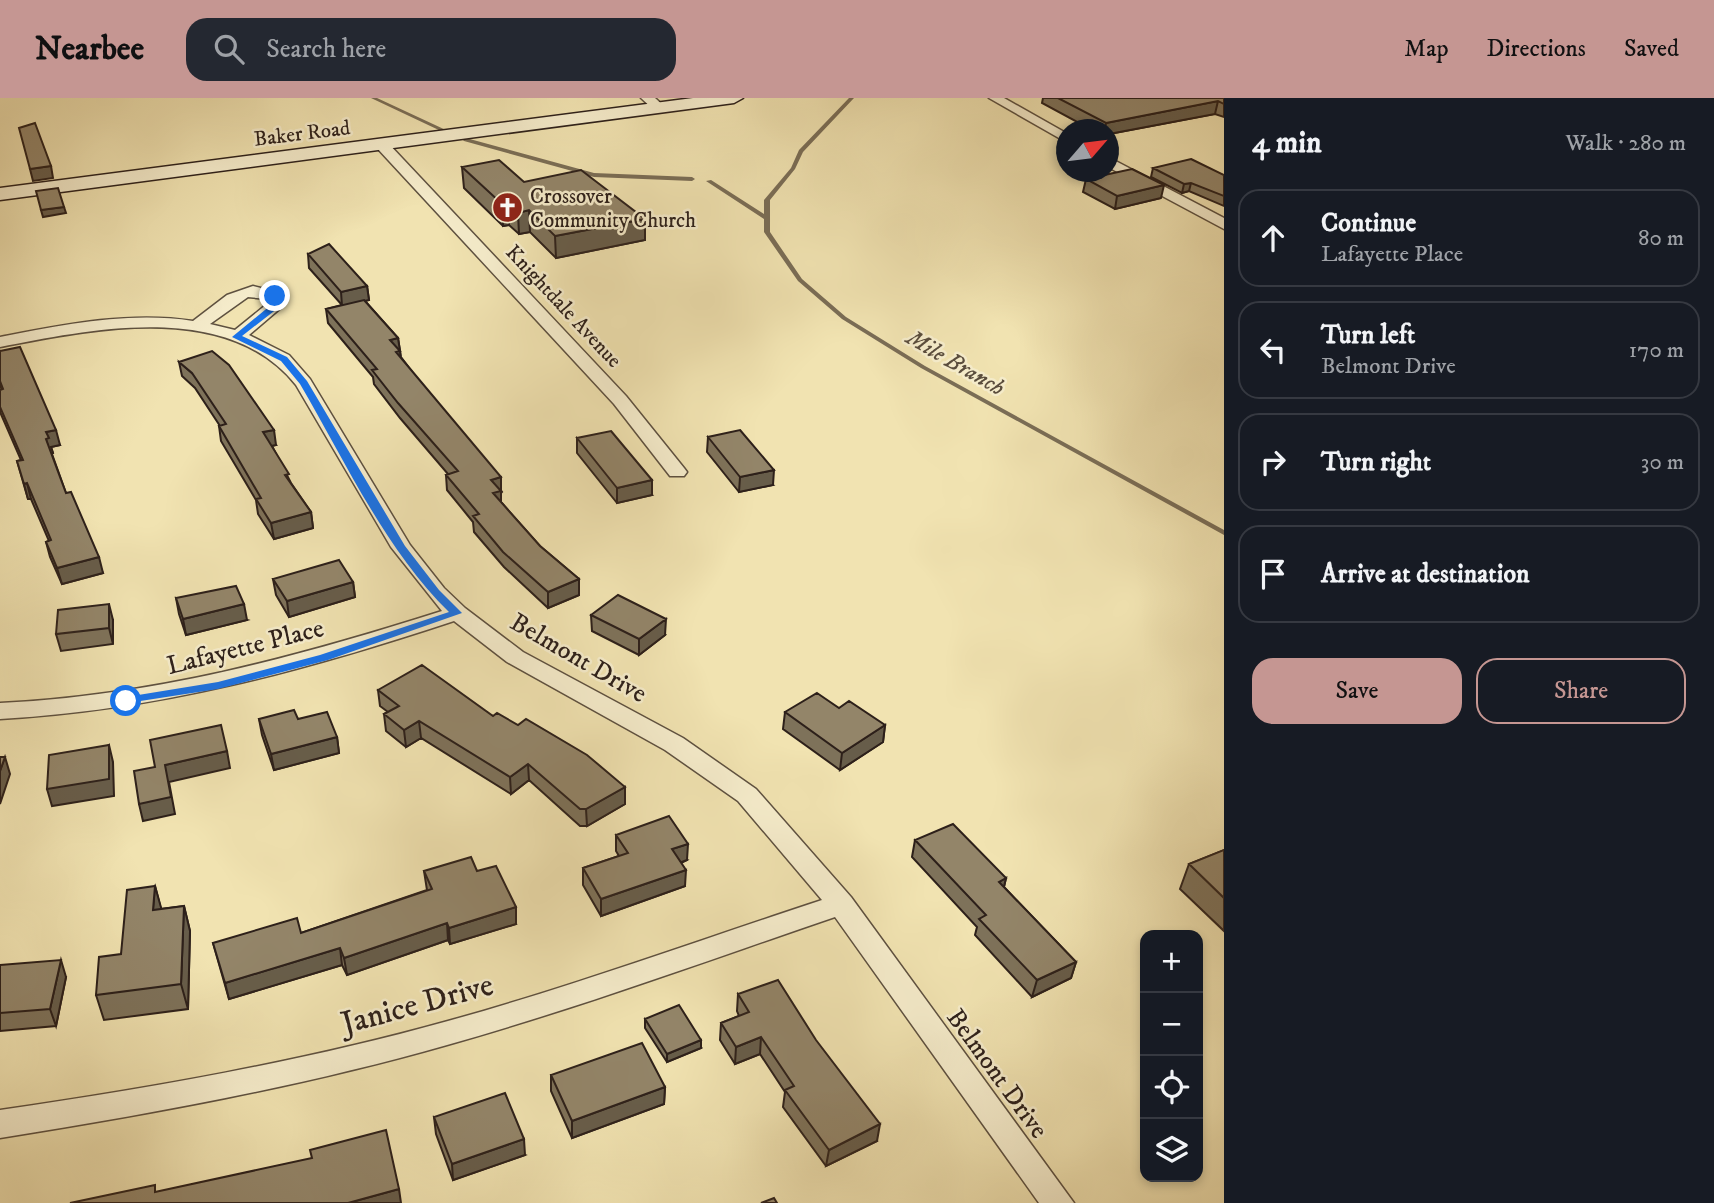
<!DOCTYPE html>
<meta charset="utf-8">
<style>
body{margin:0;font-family:"IM FELL DW Pica",serif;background:#242831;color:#f1f3f6}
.controls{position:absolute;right:21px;bottom:21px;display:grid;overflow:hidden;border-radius:14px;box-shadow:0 4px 10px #0003}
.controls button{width:63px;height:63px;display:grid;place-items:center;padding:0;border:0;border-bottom:2px solid #363941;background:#171b24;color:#f1f3f6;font:35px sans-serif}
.compass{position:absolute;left:1056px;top:21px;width:63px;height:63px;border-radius:50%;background:#171b24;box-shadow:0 4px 10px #0003;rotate:62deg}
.stop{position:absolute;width:21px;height:21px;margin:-16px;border:5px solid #1a73e8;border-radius:50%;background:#fff}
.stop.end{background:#1a73e8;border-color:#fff;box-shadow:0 2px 7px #0008}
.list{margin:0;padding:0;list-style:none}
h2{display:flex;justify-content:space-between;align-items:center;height:91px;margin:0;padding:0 28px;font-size:30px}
h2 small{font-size:23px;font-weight:400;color:#9ea1a6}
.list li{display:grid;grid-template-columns:46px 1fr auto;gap:21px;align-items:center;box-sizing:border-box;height:98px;margin:0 14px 14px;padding:0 14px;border:2px solid #363941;border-radius:21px}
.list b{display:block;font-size:26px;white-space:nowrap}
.list p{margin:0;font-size:23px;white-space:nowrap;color:#9ea1a6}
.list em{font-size:23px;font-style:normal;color:#9ea1a6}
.actions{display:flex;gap:14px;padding:21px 28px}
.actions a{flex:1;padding:16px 0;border:2px solid #c59692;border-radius:21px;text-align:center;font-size:24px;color:#c59692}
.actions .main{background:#c59692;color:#111}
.icon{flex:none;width:38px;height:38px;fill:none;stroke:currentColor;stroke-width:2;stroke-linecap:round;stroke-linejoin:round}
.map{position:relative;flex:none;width:1224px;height:1105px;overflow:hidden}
header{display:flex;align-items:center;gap:42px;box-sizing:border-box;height:98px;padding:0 35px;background:#c59692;color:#111}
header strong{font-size:33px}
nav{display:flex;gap:38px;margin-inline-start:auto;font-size:24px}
.search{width:490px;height:63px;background:#242831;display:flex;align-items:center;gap:18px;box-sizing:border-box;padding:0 24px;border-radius:21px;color:#9ea1a6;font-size:26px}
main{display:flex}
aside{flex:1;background:#171b24}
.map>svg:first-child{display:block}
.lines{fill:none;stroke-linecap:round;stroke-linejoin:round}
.stream{fill:#7a6d56;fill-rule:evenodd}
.street-casing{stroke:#5e5140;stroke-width:3}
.secondary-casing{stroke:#2d201a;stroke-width:3}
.street{fill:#f6edcc;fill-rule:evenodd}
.secondary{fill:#f6edcc;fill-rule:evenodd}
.wall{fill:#7e725a;stroke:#2d201a;stroke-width:2}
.shaded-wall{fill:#675d4a;stroke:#2d201a;stroke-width:2}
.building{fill:#938569;stroke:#2d201a;stroke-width:2}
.route{fill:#1a73e8}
.labels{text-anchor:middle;stroke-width:5;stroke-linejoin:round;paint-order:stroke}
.far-street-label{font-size:21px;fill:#2d201a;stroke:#f6edcc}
.far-poi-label{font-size:21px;fill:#2d201a;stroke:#f6edcc;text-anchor:start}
.far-water-label{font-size:23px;font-style:italic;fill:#5a4d3d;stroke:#f6edcc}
.street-label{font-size:26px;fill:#2d201a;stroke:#f6edcc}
.near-street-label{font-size:32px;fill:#2d201a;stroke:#f6edcc}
</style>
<header>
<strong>Nearbee</strong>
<div class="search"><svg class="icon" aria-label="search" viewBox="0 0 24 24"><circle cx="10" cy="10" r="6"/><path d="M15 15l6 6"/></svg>Search here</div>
<nav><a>Map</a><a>Directions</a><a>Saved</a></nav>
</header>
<main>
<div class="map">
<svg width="1224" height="1105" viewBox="0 0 1224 1105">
<rect width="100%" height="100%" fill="#f1e3b1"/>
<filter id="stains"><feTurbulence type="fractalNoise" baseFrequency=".00286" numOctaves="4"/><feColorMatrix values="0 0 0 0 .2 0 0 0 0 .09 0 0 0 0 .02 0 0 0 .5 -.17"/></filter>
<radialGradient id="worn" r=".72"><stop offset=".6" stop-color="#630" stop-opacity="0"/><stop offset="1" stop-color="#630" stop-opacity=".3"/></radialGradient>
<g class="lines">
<path class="stream" d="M371,0H377L448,33L443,34Z
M849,0H854L803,54L795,71L770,102V134L802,181L846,219L925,268L1224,432V437L921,270L842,221L798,183L764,134V121L706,83L711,82L764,116V102L791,70L799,52Z
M466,40L594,75L692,79L695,81L692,83L594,79L464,43L463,42Z"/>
<defs>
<path id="street" d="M641,0H655L666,10L655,13Z
M989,0H1004L1066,35V44Z
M377,44H387L626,298L684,370L687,374L684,378H670L614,306L377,50Z
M1108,59L1224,120V131L1108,69Z
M253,188L281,195L283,208L249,237L289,257L310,281L410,447L444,490L465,510L523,554L683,640L756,691L851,799L1074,1105H1039L835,819C706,863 578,910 447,947C300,989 150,1016 0,1040V1012C151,990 301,964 448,923C574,888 697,843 822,802L738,703L665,652L507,564L454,523C303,573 159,612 0,621V605C156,597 294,560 442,513L391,449L296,287C228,202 93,231 0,249V239C62,227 129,213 193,223L227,197ZM248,199L267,201V206L235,232L210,226Z"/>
<path id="secondary" d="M693,0H743L734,5L0,102V90Z"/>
</defs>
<use href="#street" class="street-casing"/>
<use href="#secondary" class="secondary-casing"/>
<use href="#street" class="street"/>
<use href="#secondary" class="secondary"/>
</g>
<path class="wall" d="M1043,0H1224V19L1215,16L1109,36V32H1092L1042,5Z
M462,69L524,84L645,121V142L556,160L530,134L519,136L509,127L503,128L464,90Z
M1153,70L1224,77V108L1189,93L1182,95L1151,79Z
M1086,81L1161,100L1115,111L1083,94Z
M308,156L367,188L369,202L365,203L398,240L401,259L502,394L501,395V404L540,448L579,481V497L548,510L504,469L474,434L473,424L447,392L446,377L448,376L400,320L374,286L373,279L328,225L326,211L342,207L309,170Z
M0,253L60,347L51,349L53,355L52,356L66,395L103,475L62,486L50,459L46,444L49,443L31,401H28L17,363L21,362L0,314V292H2L0,288Z
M179,264L276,347L272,348L291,385L311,414L313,430L274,441L258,416L256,402L221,343L219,328H220L195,290L182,278Z
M708,339L773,387L739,394L707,354Z
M577,340L652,397L617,405L577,355Z
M273,481L353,484L355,499L289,519L276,497Z
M176,500L247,522L186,537L179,516Z
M591,517L665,537L639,557L592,533Z
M113,522V546L61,553L56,536Z
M378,592L493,618L625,689V706L587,728H580L529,682L511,696L421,640L406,649L386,633L384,616L388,614L380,608Z
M785,614L885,627L883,644L840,672L783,631Z
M259,621H298L337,639L339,655L274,672L262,637Z
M616,737L687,762L681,765L685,788L601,818L583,787V770L619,758L616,753Z
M915,742L1006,780L1004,789L1076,864L1071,880L1032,899L975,837L977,829L912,759Z
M1224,752V833L1180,791L1189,766Z
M424,773H477L516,826L450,846L448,842L347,877L342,867L229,901L213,845L301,835L427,792Z
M155,788L161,811L184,808L190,833L188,911L104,922L96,897L121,856Z
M0,867L66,879L56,928L0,933Z
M738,896L877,1043L826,1068L783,1009L785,994L760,956L735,966L720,942L721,925L739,918L737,913Z
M645,921L701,950L667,964L645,930Z
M551,977L665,989L664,1006L572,1040L551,993Z
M434,1019L525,1057L453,1082L436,1036Z"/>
<path class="shaded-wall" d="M1218,3L1215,16L1109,36V32H1105L1106,25Z
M51,68L53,80L33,83L30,71Z
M1191,85L1189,93L1182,95L1184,86Z
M1164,87L1161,100L1115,111L1117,98Z
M508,105L509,127L503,128L502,106Z
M64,109L66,115L43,119L41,112Z
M529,112L530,134L519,136L518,115Z
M645,121V142L556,160L555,138Z
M367,188L369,202L342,208L341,194Z
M398,240L400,253L401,267L390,242Z
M56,332L60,347L51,349L53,355L50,356L46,341V334Z
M274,332L276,347L266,349L263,334Z
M774,372L773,387L739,394L740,379Z
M501,379V408L494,410L491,382Z
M652,382V397L617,405V390Z
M27,385L31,401H28L24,386Z
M311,414L313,430L274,441L271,425Z
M99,459L103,475L62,486L57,470Z
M579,481V497L548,510V494Z
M353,484L355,499L289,519L287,503Z
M109,506L113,522V546L109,530Z
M244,506L247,522L186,537L183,521Z
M666,521L665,537L639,557V541Z
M419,623L421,640L406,649L404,632Z
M885,627L883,644L840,672L842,655Z
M337,639L339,655L274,672L271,656Z
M109,647L113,664L114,698L52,708L47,691Z
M227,653L230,670L169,684L175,716L143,723L139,706L165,667Z
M5,659L10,676L0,706V673Z
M528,666L529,682L511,696L510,679Z
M625,689V706L587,728L586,711Z
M688,746L687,762L671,768L672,751Z
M686,772L685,788L601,818V801Z
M1006,780L1002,797L999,784Z
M155,788L162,813L153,812Z
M184,808L190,833L188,911L181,886Z
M516,809V826L450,846L449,830Z
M447,825L448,842L347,877L344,860Z
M340,850L342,867L229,901L225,885Z
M61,862L66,879L56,928L50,911Z
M1076,864L1071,880L1032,899L1037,882Z
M761,939L760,956L735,966L736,949Z
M701,942V950L667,964V956Z
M665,989L664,1006L572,1040V1023Z
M880,1026L877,1043L826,1068L829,1052Z
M524,1041L525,1057L453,1082L452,1066Z
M399,1091L401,1105H348Z"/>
<path class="building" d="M1058,0H1224V6L1218,3L1106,25Z
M35,25L51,68L30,71L19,30Z
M1191,61L1224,77V98L1191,85L1184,86L1153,70Z
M499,62L524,84L581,72L645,121L555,138L529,112L518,115L508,105L502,106L462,69Z
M1132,71L1164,87L1117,98L1086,81Z
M58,90L64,109L41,112L36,93Z
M329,146L367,188L341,194L308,156Z
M364,202L398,240L390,242L400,253L396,254L501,379L491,382L501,393L493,395L540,448L579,481L548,494L503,454L473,418L479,416L446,377L458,373L398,305L372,272L377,271L326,211Z
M20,249L56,332L46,334L49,340L46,341L66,395L71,394L99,459L57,470L46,444L51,442L27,385L24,386L17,363L23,362L0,309V292L3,291L0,283V253Z
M212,253L229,267L274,332L263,334L289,376L285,377L311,414L271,425L256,401L261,400L219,328L226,326L192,275L179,264Z
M740,332L774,372L740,379L708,339Z
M611,333L652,382L617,390L577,340Z
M339,462L353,484L287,503L273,481Z
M236,488L244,506L183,521L176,500Z
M618,497L666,521L639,541L591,517Z
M109,506V530L56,536L58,512Z
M422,567L493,618L497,615L518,627L526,621L587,657L625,689L586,711H580L528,666L510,679L419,623L404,632L384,616L399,608L378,592Z
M817,595L839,610L849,603L885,627L842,655L785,614Z
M294,612L298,621L327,614L337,639L271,656L259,621Z
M221,627L227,653L165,667L171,699L139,706L134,673L155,669L150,642Z
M109,647V681L47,691L49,657Z
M0,659H5L0,673Z
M669,718L688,746L672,751L686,772L601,801L583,770L628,755L616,737Z
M953,726L1006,780L999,784L1076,864L1037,882L979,821L986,817L915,742Z
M1224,752V800L1189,766Z
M471,759L477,773L496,768L516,809L449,830L447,825L344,860L340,850L225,885L213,845L297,820L301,835L432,791L424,773Z
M155,788L153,812L184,808L181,886L96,897L99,859L121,856L127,792Z
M61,862L50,911L0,915V867Z
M778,882L816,942L880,1026L829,1052L785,992L794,988L761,939L736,949L721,925L749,914L738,896Z
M679,907L701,942L667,956L645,921Z
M642,945L665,989L572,1023L551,977Z
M505,995L524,1041L452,1066L434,1019Z
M386,1032L399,1091L348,1105H70L155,1087V1094L312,1060L310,1052Z
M774,1100L777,1105H761Z"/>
<path class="route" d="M273,197L280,198L278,210L242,238L287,259L307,283L405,448L439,492L462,515L328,562L218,591L121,606L120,603L126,599L218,584L320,557L449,514C386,453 344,361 300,286L281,263L232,239L271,207Z"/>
<defs>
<symbol id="church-disc" viewBox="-11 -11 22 22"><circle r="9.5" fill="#8f2418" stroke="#f6edcc"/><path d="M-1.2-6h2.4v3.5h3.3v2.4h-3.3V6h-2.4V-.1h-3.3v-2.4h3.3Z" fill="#fff"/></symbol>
</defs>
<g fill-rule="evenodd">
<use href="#church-disc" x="490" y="92" width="35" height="35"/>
</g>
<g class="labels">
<g class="far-street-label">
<text transform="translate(302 35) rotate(-7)" y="7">Baker Road</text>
<text transform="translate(564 208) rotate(47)" y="7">Knightdale Avenue</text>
</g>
<g class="far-poi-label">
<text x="530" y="105">Crossover<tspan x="530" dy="24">Community Church</tspan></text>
</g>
<g class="far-water-label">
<text transform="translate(956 264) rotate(30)" y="8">Mile Branch</text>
</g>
<g class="street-label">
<text transform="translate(245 548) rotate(-14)" y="9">Lafayette Place</text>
<text transform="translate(579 559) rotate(30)" y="9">Belmont Drive</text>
<text transform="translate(998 975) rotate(54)" y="9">Belmont Drive</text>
</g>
<g class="near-street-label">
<text transform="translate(417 905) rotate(-15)" y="11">Janice Drive</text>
</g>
</g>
<rect width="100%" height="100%" filter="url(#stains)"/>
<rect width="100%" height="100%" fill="url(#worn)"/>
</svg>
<div class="controls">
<button>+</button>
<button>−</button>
<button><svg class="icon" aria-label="locate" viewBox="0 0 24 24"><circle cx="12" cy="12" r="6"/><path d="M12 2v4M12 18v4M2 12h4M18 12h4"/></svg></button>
<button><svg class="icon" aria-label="layers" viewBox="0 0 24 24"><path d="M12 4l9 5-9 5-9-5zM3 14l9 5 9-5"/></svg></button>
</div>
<svg class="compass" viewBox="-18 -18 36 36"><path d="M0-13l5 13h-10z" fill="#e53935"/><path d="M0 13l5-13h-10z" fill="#9ea1a6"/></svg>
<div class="stop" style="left:126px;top:603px"></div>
<div class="stop end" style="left:275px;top:198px"></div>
</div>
<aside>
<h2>4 min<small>Walk · 280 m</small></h2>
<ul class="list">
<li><svg class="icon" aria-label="ahead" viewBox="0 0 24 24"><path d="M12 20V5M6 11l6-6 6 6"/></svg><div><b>Continue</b><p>Lafayette Place</p></div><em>80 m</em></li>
<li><svg class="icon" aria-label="left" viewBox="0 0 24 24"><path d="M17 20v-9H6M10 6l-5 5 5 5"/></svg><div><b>Turn left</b><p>Belmont Drive</p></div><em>170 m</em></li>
<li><svg class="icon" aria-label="right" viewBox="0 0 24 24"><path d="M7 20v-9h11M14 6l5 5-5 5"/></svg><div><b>Turn right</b></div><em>30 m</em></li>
<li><svg class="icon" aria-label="arrive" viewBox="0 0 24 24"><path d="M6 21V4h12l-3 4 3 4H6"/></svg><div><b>Arrive at destination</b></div></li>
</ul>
<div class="actions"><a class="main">Save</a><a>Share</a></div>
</aside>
</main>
